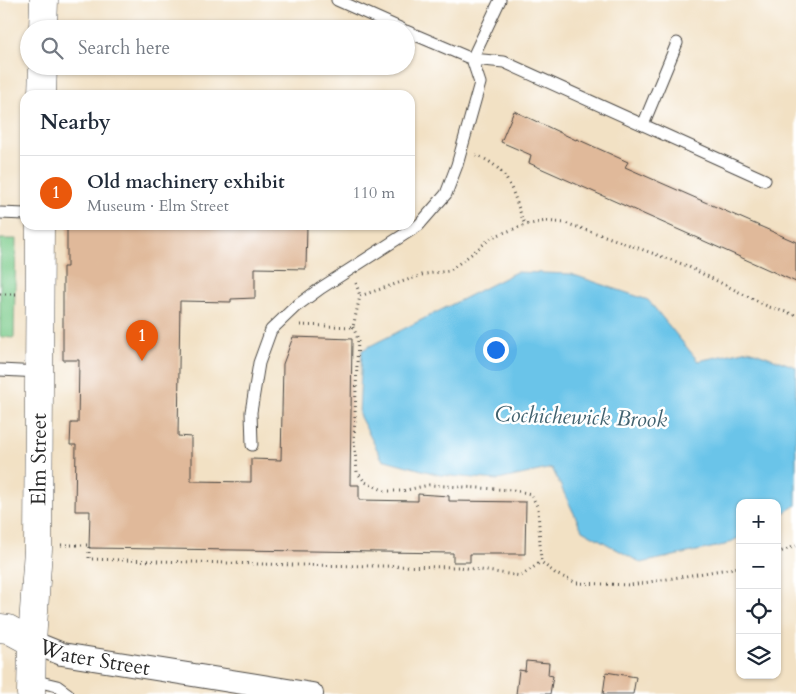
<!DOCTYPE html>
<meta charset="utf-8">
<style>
body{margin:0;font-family:Cardo,serif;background:#f2f2f3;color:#1f2937}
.controls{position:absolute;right:15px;bottom:15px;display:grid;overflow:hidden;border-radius:10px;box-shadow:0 1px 4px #0004}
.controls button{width:45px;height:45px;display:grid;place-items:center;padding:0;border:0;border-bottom:1px solid #e0e1e3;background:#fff;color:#1f2937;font:25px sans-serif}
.you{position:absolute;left:495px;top:349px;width:18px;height:18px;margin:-12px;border:4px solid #fff;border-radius:50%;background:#1a73e8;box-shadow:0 0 0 8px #1a73e833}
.badge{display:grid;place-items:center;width:32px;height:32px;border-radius:50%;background:#ea580c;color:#fff;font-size:16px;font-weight:700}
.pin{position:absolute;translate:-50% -41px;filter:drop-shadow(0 1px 2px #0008)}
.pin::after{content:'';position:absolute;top:26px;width:18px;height:15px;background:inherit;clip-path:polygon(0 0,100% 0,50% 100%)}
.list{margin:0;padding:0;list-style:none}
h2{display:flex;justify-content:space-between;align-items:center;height:65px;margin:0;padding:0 20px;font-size:21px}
h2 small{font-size:16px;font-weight:400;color:#747a83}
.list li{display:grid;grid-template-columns:32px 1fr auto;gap:15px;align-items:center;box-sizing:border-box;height:75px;padding:0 20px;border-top:1px solid #e0e1e3}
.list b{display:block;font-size:19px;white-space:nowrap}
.list p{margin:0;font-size:16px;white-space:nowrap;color:#747a83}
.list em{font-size:16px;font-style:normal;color:#747a83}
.icon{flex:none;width:28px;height:28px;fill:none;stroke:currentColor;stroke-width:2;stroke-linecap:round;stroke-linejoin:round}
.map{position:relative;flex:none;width:796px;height:694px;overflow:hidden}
.search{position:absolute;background:#fff;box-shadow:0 1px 4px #0004;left:20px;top:20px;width:395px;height:55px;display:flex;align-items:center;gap:12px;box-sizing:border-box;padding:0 18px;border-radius:28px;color:#747a83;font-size:19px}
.panel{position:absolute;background:#fff;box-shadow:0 1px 4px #0004;left:20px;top:90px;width:395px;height:140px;border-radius:15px}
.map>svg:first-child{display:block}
.green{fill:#7ccb8b;stroke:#547b5b}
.water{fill:#6bc4e9;stroke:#4b788a}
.building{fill:#e0b99a}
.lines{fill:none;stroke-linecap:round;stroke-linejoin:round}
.service-casing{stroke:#494642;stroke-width:13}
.minor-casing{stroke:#494642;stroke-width:24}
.tertiary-casing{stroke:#494642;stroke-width:29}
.path{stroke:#494642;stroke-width:3;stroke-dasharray:1 4;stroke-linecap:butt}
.service{stroke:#fff;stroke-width:11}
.minor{stroke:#fff;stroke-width:22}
.tertiary{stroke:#fff;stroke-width:28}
.labels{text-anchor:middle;stroke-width:5;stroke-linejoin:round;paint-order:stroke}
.street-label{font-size:21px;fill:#2b2b2b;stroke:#fff}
.water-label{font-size:22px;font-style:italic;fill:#41616e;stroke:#fff}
</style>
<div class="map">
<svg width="796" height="694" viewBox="0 0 796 694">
<rect width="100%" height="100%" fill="#fff"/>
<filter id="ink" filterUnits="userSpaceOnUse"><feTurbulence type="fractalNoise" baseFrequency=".02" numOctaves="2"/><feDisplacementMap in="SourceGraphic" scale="10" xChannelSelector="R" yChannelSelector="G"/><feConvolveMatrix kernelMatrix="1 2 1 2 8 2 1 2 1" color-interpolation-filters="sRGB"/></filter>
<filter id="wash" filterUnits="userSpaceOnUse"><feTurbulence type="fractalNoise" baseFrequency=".0096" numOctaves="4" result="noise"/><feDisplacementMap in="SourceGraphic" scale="20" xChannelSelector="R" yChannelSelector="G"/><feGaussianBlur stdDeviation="1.12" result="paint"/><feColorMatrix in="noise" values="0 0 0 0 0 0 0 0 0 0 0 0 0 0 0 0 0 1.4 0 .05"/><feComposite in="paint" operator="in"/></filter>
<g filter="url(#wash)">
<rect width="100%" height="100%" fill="#f2e1c4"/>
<path class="green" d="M0,239H16L14,338L0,337Z"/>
<path class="water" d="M516,272L571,274L648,300L698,361L749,350L796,367V505L777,517V503H740V537L725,545L641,563L582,530L552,468L498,480L440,475L382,459L359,415L362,350Z"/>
<g id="blocks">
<path class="building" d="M514,111L576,140L577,139L628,162L625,167L796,242V282L529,163L531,155L501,142Z
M67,225H307L306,269L255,268V298L231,299V302L180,301L178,436L191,437V481L251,482V459L281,460L283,364L293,337L352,339L350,485H359V500L418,501V494L449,496V501L526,502L525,554H470V562H453V553L89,548L90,511H75L76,445H70L71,423H78L79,360H63V267H67Z
M526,661L549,663L548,675L553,676L550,694H516L519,670L525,671Z
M606,672L636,677L633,694H603Z"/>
</g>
</g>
<g filter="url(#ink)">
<use href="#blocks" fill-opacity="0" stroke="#494642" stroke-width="1"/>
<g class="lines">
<defs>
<path id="service" d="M337,0L402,29
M406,31L472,59L504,62L765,180
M643,125L677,43
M0,213L25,214
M0,370L40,372
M252,445L251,412L259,363L271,330L295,307L321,288L419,225L446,194L457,165L480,83L472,59L500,0
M32,680L57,686L68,694"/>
<g id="minor">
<path id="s1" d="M32,642L62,654L312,694"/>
</g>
<g id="tertiary">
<path d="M43,29L44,0"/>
<path d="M42,95L43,66"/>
<path d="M0,628L8,629L32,642"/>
<path id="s2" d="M31,694L32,642L38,549L40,225"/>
</g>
</defs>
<use href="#service" class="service-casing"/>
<use href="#minor" class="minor-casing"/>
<use href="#tertiary" class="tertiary-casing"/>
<path class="path" d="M476,155C511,169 512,193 525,225
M356,283L360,296
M0,294H17
M300,325L353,327L360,296L425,274L449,271L474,252L492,237L525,225L546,221L565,223L605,236L685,265L769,307L796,315
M353,327L358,339L354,440L357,472L365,482L385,491H402L429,485L513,490L531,494L538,508L541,562L556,574L577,583L631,585L740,567
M61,545H89V559L295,565L460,567L521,576L541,562
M777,553L796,546"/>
<use href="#service" class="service"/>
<use href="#minor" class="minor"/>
<use href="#tertiary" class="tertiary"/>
</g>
</g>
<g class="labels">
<g class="street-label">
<text dy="7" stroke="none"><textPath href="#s2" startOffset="235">Elm Street</textPath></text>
<text dy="7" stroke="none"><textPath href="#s1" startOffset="65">Water Street</textPath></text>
</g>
<g class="water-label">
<text transform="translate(581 416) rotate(2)" y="8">Cochichewick Brook</text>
</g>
</g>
</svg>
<div class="controls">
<button>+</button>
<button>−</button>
<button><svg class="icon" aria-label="locate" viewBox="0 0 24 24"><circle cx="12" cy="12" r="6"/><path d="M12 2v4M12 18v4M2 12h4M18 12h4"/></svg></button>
<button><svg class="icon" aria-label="layers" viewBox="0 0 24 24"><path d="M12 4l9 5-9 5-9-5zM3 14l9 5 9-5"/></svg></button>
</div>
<div class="you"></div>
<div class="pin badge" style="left:142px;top:361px">1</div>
<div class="search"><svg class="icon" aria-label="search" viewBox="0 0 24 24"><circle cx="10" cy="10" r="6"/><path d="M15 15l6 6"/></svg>Search here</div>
<section class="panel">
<h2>Nearby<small></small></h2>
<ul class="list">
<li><span class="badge">1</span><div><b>Old machinery exhibit</b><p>Museum · Elm Street</p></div><em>110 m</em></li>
</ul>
</section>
</div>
